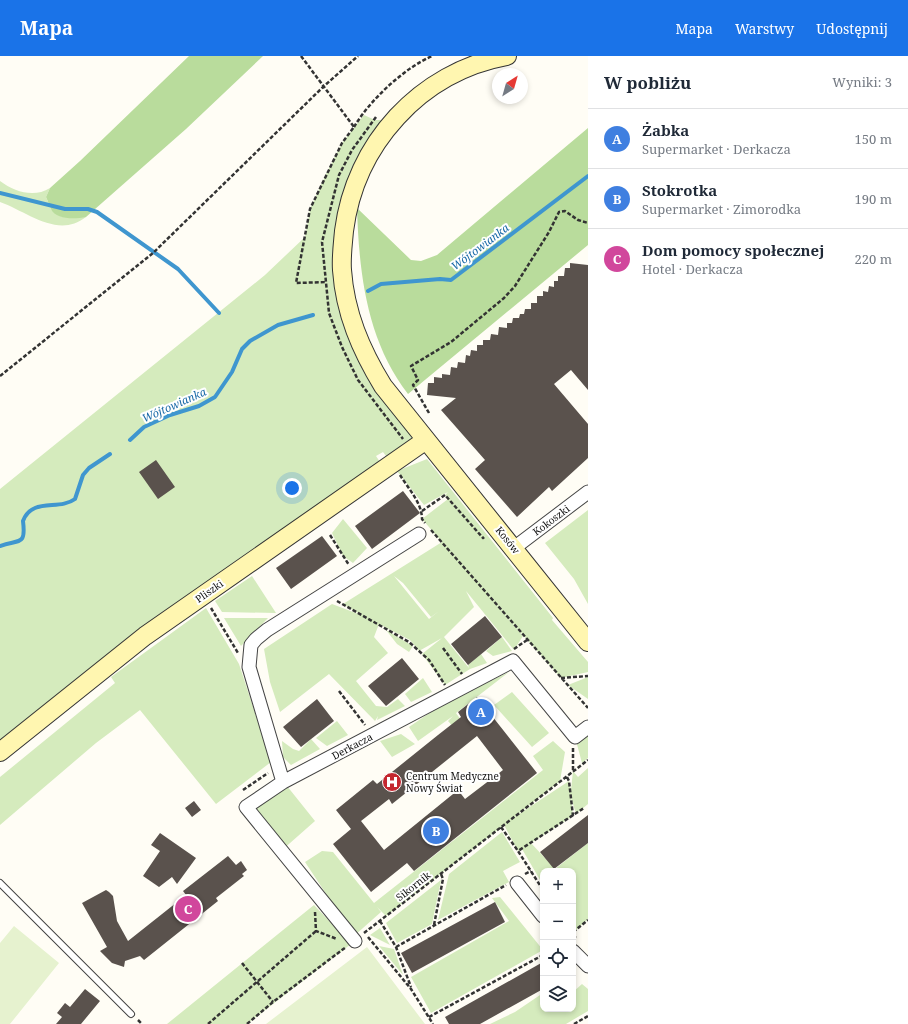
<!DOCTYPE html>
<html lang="pl">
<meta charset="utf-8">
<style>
body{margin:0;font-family:"Noto Serif",serif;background:#f2f2f3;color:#1f2937}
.controls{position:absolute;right:12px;bottom:12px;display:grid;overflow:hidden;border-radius:8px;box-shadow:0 2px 6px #0003}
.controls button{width:36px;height:36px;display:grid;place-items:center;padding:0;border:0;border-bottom:1px solid #e0e1e3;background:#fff;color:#1f2937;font:20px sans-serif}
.compass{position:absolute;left:492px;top:12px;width:36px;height:36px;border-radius:50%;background:#fff;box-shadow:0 2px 6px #0003;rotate:37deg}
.you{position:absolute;left:292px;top:432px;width:14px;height:14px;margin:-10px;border:3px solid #fff;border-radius:50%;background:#1a73e8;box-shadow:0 0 0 6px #1a73e833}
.badge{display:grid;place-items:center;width:26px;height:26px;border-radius:50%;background:#1a73e8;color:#fff;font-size:13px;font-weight:700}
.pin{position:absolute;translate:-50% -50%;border:2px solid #fff;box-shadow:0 1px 4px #0006}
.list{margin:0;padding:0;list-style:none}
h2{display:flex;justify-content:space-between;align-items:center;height:52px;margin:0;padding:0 16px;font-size:17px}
h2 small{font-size:13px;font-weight:400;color:#747a83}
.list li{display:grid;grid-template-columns:26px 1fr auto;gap:12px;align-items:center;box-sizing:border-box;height:60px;padding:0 16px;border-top:1px solid #e0e1e3}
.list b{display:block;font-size:15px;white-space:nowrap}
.list p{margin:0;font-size:13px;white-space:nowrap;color:#747a83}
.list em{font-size:13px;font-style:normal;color:#747a83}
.icon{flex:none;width:22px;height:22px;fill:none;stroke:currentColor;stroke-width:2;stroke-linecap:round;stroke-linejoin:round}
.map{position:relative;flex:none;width:588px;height:968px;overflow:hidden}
header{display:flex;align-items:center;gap:24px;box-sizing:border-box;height:56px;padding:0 20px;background:#1a73e8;color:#fff}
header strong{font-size:19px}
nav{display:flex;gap:22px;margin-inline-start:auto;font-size:14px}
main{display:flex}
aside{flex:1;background:#fff}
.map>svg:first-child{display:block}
.green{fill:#d5ebbd;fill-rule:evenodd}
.forest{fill:#b9dc9c}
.pitch{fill:#e6f2cf}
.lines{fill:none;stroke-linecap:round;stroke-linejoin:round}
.stream{stroke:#3f96cf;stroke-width:4}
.building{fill:#5a524d;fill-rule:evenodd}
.lane-casing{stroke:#444;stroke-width:8}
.street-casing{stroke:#444;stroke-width:15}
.secondary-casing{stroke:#333;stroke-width:20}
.path{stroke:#333;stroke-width:2.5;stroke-dasharray:4 2;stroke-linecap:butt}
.lane{stroke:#fff;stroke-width:6}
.street{stroke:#fff;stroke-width:13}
.secondary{stroke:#fff6b0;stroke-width:18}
.labels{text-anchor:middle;stroke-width:4;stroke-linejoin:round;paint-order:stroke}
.street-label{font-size:10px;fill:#111;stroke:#fff}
.poi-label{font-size:10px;fill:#111;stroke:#fff;text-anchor:start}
.water-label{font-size:11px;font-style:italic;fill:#1768a6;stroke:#fff}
</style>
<header>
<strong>Mapa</strong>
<nav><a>Mapa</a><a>Warstwy</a><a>Udostępnij</a></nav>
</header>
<main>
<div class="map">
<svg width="588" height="968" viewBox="0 0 588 968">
<rect width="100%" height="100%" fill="#fffdf5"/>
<path class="green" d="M364,59L375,64H383L346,164L350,261L426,384L392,408L383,396L376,400L380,406L0,686V433L265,219L305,181L310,153L326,118L342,87Z
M0,125C15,136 34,142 50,132L46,141L51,153L62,161H86C58,183 28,156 0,146Z
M427,403L553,562L552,564L588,606V616L561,622L492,544L523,580L514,594L466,535L474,551L444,581L469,612L468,609L481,598L487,607L470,613L445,629L422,598L442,582L419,595L410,584L379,568L374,581L388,597L356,625L376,650L387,651L398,643L405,650L377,664L378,660L375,665L329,618L280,656L270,626L264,593L332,548L361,559L343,548L442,486L422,463L448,443L445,439L448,436L424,449L397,415ZM394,520L403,527L431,561L439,555L429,563Z
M588,454V548L574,523L545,487Z
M343,463L367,492L353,507L343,500L332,477Z
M252,520L276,557L222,556L215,545Z
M206,552L239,608L271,706L216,748L140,654L96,687L0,769V721L115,627L111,621Z
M224,562H268L241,590Z
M386,574L413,590L409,596L397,588Z
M502,581L512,595L493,600L486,595Z
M509,616L456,657L471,678L464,683L448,665L453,660L418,685L409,671L444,647Z
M588,621V643L568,629Z
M423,622L432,636L411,646L405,638Z
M512,636L549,677L532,691L494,649Z
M337,665L348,679L327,690L316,682Z
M588,671V702L582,707L575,681Z
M401,678L415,688L392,701L380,685Z
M311,683L320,693L291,709L283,701L282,685L293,693L299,695Z
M553,685L565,696L560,725L513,762L569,725L571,734L573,715L578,721L588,712V748L576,758L571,741L573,760L531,787L555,813L588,787V863L576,874L573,870V815H543V829L522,793L518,795L504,769L386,860L377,851L381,856L354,880L305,806L322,795L333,796L374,847L543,714L533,700Z
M287,730L315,765L281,795L250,748Z
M502,776L520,806L503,815L509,826L438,864L449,818Z
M441,824L432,868L397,887L386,867Z
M500,841L543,894L431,957L411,921L509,865L492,842Z
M314,849L351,888L247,968H167Z
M380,872L390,889L370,879Z
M379,890L394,893L403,919Z
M582,928L588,933V955L566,968H490L515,956L543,937V953H573V936Z"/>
<path class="forest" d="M189,0H263L186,73L86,161C75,163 56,164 51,153C49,149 48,145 46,141L50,132L80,105Z
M588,72V189L408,338C367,285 359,218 357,152L411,204L421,205L437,199Z"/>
<path class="pitch" d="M14,870L59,907L10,968H0V887Z
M367,891L425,968H266Z"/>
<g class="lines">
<path class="stream" d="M0,137L65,153H88L97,156L178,213L219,257
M368,235L381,228L440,223L451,224L588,120
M130,384L144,371L170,359L199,350L215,341L232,316L242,293L250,285L278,269L313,259
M0,490C20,483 26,490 23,465C32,441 59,455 75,443L83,419L89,412L110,398"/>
</g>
<path class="building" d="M570,207L588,209V334L571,314L554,328L588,368V402L552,435L549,431L517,461L475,413L485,404L441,354L456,342L427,339L428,327H434V321L442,322V318L450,319L451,311L457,312L458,306L465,307L466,299L470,300L471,294L477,295V289H483V284H490L491,278L498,279L499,271L507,272V267H512L513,262H519L520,258H524L525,253H531V247H537V240H543V235L548,236L549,230L554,231V225H558V220H564L565,212H570Z
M156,404L175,431L158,443L139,416Z
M403,435L420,457L372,493L355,470Z
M322,480L337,500L291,533L276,512Z
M485,560L502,581L468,609L451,588Z
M402,602L419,623L386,650L368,630Z
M477,641L537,717L414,815L407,807L371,836L333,788L351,773L336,754L373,724L377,728L438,679L461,661L458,656ZM477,680L503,714L465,743L458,734L384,794L361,765L389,743L392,748Z
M317,643L334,665L301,691L283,671Z
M194,745L201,754L192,761L185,752Z
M588,759V787L554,813L540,796Z
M160,777L196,802L177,828L172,821L159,831L143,820L160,795L151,789Z
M228,800L236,809L241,805L247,814L242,818L244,820L216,842L218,845L144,904L140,900L125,905L124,911L112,907L100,895L107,891L82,847L106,834L109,836L113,840L117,865L128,885L186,839L183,835Z
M495,846L505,866L412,917L401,897Z
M543,906V933L480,968H449L445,961Z
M85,933L100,945L81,968H56L62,961L57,957L65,947L70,951Z"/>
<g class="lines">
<defs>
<path id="lane" d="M0,827L131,958"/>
<path id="street" d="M514,492L588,436
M283,726L249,611L251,589L256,583L267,574L419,478
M517,827L543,860
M355,885L246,751L283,726L513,605L575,681L588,671
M573,895L588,910"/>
<path id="secondary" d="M507,0C420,16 355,88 344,175C343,187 341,201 342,214C345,257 361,294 383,330L588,586
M0,696L145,580L426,384"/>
</defs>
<use href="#lane" class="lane-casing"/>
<use href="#street" class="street-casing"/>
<use href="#secondary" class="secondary-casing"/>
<path class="path" d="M301,0L354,71L342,87L310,153L296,227L326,226
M376,61L352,94L339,119L322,186L329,257L342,291L358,324L403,383
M354,71C370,44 403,13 432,0
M0,320L153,197L323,31L358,0
M429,357L413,329L418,324L411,310L451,286L504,242L515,230L549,176L559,156L565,155L578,164L588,167
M400,419C408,432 422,447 422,463L425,467
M422,455L445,439L483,482L484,481
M431,474L588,652
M330,479L349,509
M337,545L409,586L429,604L445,629
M211,552L238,597
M443,592L462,618
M514,593L527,584
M561,622L588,620
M339,635L365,669
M573,692V715
M567,721L569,725L573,760
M243,734L268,717
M501,771L518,795
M525,818L531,815
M543,834L518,795L584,752
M315,856L316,875L337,883
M380,865L396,891L411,931
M434,869L443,823L441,818
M573,876L588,864
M364,877L588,704
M573,879L577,883
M368,881L411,933L433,968
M396,891L506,829
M242,907L273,946
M429,961L543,899
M138,964L142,968
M208,968L316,875
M247,968L273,946L346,891
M574,968L588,960"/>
<use href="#lane" class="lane"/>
<use href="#street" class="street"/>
<use href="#secondary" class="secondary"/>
</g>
<defs>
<symbol id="hospital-disc" viewBox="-11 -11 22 22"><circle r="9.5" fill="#c4262e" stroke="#fff"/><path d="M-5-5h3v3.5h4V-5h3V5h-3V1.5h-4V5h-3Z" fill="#fff"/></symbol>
</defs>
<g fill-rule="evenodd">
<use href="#hospital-disc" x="381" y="715" width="22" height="22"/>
</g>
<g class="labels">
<g class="street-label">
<text transform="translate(551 464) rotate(-37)" y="4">Kokoszki</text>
<text transform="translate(508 484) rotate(51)" y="4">Kosów</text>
<text transform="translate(209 535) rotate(-35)" y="4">Pliszki</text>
<text transform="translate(352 690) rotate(-28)" y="4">Derkacza</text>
<text transform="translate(413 830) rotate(-38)" y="4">Sikornik</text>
</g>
<g class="poi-label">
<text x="406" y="724">Centrum Medyczne<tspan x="406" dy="12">Nowy Świat</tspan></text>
</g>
<g class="water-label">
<text transform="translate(480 191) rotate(-37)" y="4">Wójtowianka</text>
<text transform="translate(174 349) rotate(-24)" y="4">Wójtowianka</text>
</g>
</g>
</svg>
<div class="controls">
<button>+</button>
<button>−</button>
<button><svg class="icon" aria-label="locate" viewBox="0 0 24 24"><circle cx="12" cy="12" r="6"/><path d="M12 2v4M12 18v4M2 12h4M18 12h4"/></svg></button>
<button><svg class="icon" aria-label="layers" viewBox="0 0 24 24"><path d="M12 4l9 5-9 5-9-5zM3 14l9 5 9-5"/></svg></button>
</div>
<svg class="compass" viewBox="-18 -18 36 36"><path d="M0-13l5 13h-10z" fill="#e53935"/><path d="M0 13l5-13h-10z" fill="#747a83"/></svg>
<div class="you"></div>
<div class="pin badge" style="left:481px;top:656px;background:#3f7fe0">A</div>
<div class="pin badge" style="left:436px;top:775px;background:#3f7fe0">B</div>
<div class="pin badge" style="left:188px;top:853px;background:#d1479c">C</div>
</div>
<aside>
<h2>W pobliżu<small>Wyniki: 3</small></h2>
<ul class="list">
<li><span class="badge" style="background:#3f7fe0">A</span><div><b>Żabka</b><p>Supermarket · Derkacza</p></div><em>150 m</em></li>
<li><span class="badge" style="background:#3f7fe0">B</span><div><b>Stokrotka</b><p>Supermarket · Zimorodka</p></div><em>190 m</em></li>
<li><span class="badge" style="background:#d1479c">C</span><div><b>Dom pomocy społecznej</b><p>Hotel · Derkacza</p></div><em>220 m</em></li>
</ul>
</aside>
</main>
